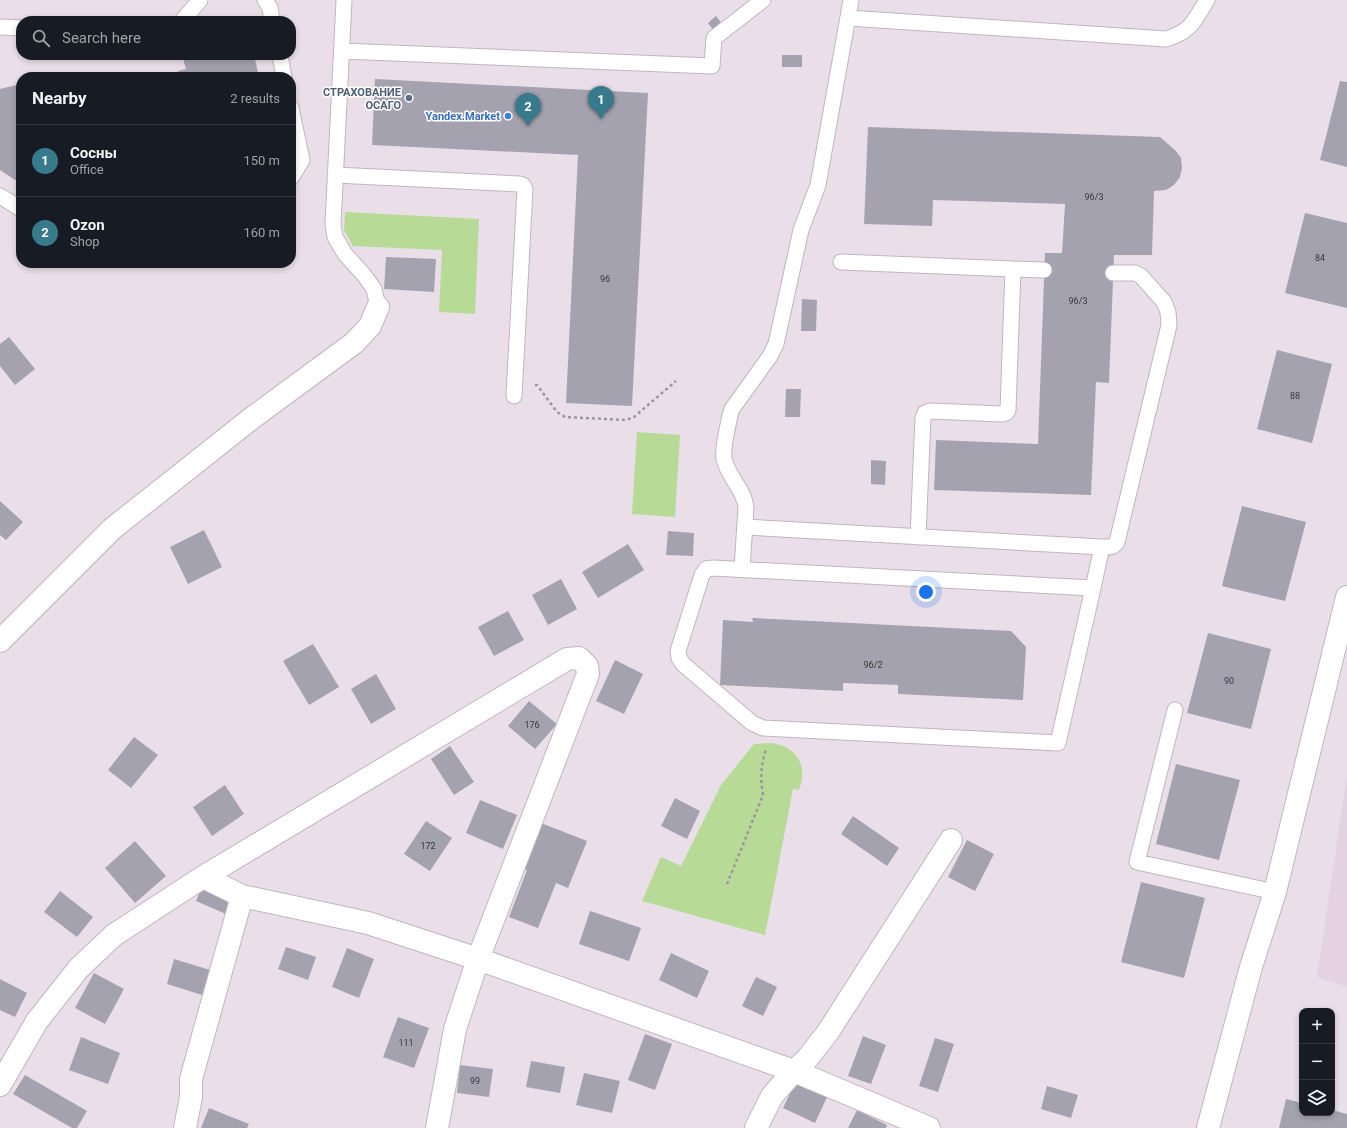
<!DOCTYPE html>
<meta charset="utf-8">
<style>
body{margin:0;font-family:Roboto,sans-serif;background:#20242c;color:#f1f3f6}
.controls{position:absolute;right:12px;bottom:12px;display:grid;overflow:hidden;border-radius:8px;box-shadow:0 2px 6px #0003}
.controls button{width:36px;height:36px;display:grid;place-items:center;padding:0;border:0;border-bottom:1px solid #363941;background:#171b24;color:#f1f3f6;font:20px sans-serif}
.you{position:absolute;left:926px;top:592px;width:14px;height:14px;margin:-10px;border:3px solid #fff;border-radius:50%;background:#1a73e8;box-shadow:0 0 0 6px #1a73e833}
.badge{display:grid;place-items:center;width:26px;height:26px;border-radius:50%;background:#377a8b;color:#fff;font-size:13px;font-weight:700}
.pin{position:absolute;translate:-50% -33px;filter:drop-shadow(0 1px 2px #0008)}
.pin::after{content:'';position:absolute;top:21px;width:14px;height:12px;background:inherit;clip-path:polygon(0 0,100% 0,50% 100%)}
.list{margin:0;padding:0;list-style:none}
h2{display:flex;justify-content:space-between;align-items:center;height:52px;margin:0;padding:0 16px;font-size:17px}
h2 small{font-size:13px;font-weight:400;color:#9ea1a6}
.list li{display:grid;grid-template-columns:26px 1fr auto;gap:12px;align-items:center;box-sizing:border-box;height:72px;padding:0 16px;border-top:1px solid #363941}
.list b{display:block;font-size:15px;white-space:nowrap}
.list p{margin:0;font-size:13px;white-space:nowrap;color:#9ea1a6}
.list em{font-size:13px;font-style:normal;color:#9ea1a6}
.icon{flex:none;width:22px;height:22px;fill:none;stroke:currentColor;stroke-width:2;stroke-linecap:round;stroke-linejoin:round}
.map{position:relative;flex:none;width:1347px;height:1128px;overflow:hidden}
.search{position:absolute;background:#171b24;box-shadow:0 2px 6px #0003;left:16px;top:16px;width:280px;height:44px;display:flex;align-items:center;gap:10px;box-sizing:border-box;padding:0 14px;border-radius:16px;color:#9ea1a6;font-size:15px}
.panel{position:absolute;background:#171b24;box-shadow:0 2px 6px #0003;left:16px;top:72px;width:280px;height:196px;border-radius:16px}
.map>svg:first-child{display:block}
.built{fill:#e4d2e2}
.green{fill:#b7da97}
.building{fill:#a5a2af}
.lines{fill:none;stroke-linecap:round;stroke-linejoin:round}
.lane-casing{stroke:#c0b5bf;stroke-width:17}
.street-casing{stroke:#c0b5bf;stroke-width:24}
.path{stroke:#9d959d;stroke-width:2.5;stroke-dasharray:3 3;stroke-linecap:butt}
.lane{stroke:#fff;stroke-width:15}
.street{stroke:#fff;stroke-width:22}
.service-dot{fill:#5c6f8a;stroke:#fff;stroke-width:1.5}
.shop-dot{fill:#3f7fe0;stroke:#fff;stroke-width:1.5}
.labels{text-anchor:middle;stroke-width:3;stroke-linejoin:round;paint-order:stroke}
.number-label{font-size:9px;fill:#3a363c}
.service-label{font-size:11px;font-weight:bold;fill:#4e5e75;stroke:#fff;text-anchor:end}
.shop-label{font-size:11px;font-weight:bold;fill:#366cbe;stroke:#fff;text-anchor:end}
</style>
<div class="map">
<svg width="1347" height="1128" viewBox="0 0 1347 1128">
<rect width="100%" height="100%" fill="#eadfe9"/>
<path class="built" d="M1347,775V987L1317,977Z"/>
<path class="green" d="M345,212L479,219L475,314L439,312L442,250L353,246L344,230Z
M637,432L680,435L675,517L632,514Z
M772,743C798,747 808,767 799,790L793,789L765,935L642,901L661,857L681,866L721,785L754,744Z"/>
<path class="building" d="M716,16L722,24L714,31L708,23Z
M182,55H254L259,77H174L178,71L186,69Z
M782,55H802V67H782Z
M375,79L648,93L632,406L566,403L578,155L372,145Z
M1340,81L1347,82V167L1320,160Z
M21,84V184L0,170V89Z
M868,127L1160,137L1176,151L1181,158L1182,168L1180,177L1174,185L1166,190L1154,191L1152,255H1114L1109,383L1096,382L1091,495L934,490L936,440L1038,444L1045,253H1062L1065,204L933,200L932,226L864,224Z
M1305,213L1347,223V308L1285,293Z
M386,257L436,259L434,292L384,289Z
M802,299L817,300L816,331H801Z
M9,337L35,369L15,385L0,366V344Z
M1277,350L1332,364L1312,443L1257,429Z
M786,389H801L800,417H785Z
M871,460L886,461L885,485L871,484Z
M0,501L23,522L6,540L0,535Z
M1242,506L1306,522L1285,601L1222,586Z
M204,530L222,567L188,584L170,547Z
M668,531L694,533L693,556L666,555Z
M628,544L644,570L598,598L582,572Z
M561,579L577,609L548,625L532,595Z
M508,611L524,640L494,656L478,627Z
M752,618L1011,631L1026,647L1023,700L898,694V685L843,683V691L720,685L723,620L753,622Z
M1208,633L1271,649L1251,729L1187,713Z
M313,644L339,687L309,705L283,661Z
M615,660L643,674L624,714L596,701Z
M376,674L396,709L371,724L351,689Z
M529,701L557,724L535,749L508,726Z
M134,737L158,755L131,788L108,770Z
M450,746L474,782L454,795L431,759Z
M1176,764L1240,780L1219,860L1156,844Z
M225,785L244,814L212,836L193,807Z
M675,798L700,811L687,839L661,826Z
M480,800L517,815L503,849L466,833Z
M853,816L899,848L887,866L841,834Z
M426,821L452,838L430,871L404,854Z
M541,823L587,841L568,888L556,883L538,928L509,917L527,870L523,869Z
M967,840L994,854L975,891L948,877Z
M135,841L166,876L135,903L105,868Z
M207,875L237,888L226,914L196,901Z
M1141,882L1205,898L1184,978L1121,962Z
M60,891L93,917L77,937L44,912Z
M590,911L641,928L629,961L579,944Z
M286,947L316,957L308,980L278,969Z
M347,948L374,959L359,998L332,987Z
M671,953L709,971L697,998L659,980Z
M174,959L210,970L202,995L167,984Z
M94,973L124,989L105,1024L75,1008Z
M756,977L777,987L763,1016L742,1006Z
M0,979L27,993L15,1017L0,1010Z
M398,1017L429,1028L414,1068L383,1057Z
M645,1034L672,1044L655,1090L628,1080Z
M863,1036L886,1045L871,1084L848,1076Z
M81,1037L120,1053L108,1084L69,1070Z
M935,1038L954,1044L938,1092L919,1086Z
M531,1061L565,1067L560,1093L526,1087Z
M460,1065L493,1069L489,1097L457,1093Z
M584,1073L620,1081L612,1113L576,1105Z
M25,1075L87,1111L77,1128H72L13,1094Z
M796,1081L828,1095L815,1123L783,1108Z
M1047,1086L1078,1095L1071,1118L1041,1109Z
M1286,1099L1302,1103V1113H1332V1110L1347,1114V1128H1279Z
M209,1108L249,1124L247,1128H201Z
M857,1110L887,1125L886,1128H848Z"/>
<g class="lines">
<defs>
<path id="lane" d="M265,0L270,8L272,21
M344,0L333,224L335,237L345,254L364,275L374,289L378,307
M848,18L1166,39C1192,31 1194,21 1207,0
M182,21L200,0
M0,27L21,28
M342,51L712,66L714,38L763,0
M280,55L284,77
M291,108L302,160L291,178
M335,175L520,184L523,185L525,189L514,396
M0,196L21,209
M841,262L1013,269
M745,527L1102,547C1108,547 1113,548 1117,542L1169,325L1168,312L1164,302L1141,276L1135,273H1113
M918,537L923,418L925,413L930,411L1002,414L1006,413L1008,410L1013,269L1044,270
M713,568L1093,588L1058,743L763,728L752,723L683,664L679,658L678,651L702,575L706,569Z
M742,569L746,507C744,489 728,477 724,459C722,447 728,427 730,415L732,409L770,356L776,344L801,230L818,185L851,0
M1093,588L1102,547
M1175,710L1137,862L1275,892"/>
<path id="street" d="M0,641L112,529L252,418L354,343L370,326L378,307
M203,877L567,659L579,658L587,666L588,674L478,959L455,1029L437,1128
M0,1085L37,1021L79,968L114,935L203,877L242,896L368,923L478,959L794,1071L929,1128
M185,1128L191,1097V1079L242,896
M756,1128L772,1096L794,1071L807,1059L828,1032L951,840
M1208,1128L1251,967L1275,892L1347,597"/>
</defs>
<use href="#lane" class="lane-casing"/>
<use href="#street" class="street-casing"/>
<path class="path" d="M535,385H537L557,412L565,417L626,420L634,417L676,381
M727,884L763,795C760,778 761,765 766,749"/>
<use href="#lane" class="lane"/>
<use href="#street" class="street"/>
</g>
<circle class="service-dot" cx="409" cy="98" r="4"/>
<circle class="shop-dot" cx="508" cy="116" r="4"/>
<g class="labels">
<g class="number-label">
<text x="1094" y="200">96/3</text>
<text x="1320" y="261">84</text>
<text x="605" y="282">96</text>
<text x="1078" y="304">96/3</text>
<text x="1295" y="399">88</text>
<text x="873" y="668">96/2</text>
<text x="1229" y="684">90</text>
<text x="532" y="728">176</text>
<text x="428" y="849">172</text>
<text x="406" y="1046">111</text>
<text x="475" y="1084">99</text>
</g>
<g class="service-label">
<text x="401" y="96">СТРАХОВАНИЕ<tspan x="401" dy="13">ОСАГО</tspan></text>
</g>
<g class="shop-label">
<text x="500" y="120">Yandex.Market</text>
</g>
</g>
</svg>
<div class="controls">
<button>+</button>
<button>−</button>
<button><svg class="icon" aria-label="layers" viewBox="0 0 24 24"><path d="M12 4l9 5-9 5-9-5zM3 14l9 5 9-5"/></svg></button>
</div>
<div class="you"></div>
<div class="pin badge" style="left:601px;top:119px">1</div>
<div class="pin badge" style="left:528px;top:126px">2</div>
<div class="search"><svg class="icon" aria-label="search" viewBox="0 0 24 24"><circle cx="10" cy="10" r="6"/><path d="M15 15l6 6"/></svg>Search here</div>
<section class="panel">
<h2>Nearby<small>2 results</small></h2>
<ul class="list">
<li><span class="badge">1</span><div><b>Сосны</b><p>Office</p></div><em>150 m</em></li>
<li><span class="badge">2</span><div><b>Ozon</b><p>Shop</p></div><em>160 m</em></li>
</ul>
</section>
</div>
